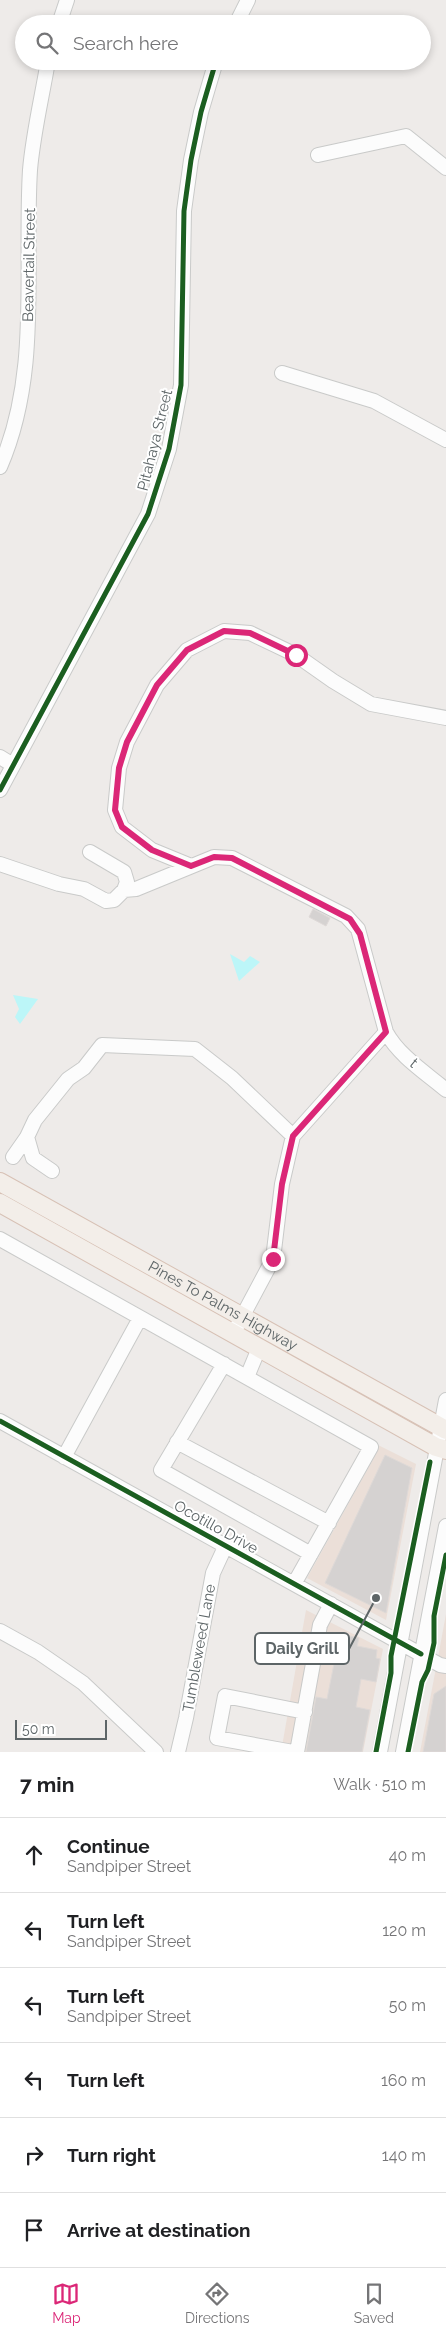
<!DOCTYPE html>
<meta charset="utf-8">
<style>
body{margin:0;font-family:Raleway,sans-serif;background:#f6f6f6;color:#202124}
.scale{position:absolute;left:15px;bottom:12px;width:92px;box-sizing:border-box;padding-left:5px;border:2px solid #5d6567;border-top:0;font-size:14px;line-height:18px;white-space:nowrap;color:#5d6567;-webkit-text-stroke:4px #fff;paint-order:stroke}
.stop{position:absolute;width:15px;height:15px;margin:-11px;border:4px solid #db2777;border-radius:50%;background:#fff}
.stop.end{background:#db2777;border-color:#fff;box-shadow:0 1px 5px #0008}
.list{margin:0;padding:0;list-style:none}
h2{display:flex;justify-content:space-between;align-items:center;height:65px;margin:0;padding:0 20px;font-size:21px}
h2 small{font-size:16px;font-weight:400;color:#757577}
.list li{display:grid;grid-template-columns:32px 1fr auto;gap:15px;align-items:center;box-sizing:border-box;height:75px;padding:0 20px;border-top:1px solid #e0e0e0}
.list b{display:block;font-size:19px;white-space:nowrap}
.list p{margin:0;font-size:16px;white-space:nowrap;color:#757577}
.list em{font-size:16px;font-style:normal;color:#757577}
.icon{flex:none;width:28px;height:28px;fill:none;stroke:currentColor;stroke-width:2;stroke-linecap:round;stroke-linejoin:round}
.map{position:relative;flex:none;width:446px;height:1752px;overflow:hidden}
.search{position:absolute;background:#fff;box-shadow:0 2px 8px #0003;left:15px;right:15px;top:15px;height:55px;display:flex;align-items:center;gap:12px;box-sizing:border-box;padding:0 18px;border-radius:28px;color:#757577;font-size:19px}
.sheet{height:515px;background:#fff}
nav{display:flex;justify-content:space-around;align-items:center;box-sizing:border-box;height:70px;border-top:1px solid #e0e0e0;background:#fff;font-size:14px;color:#757577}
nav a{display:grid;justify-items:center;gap:2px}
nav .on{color:#db2777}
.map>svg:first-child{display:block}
.commercial{fill:#ebdfd8}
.water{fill:#bcf6f8}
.building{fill:#d5d2d1;stroke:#ded9d7}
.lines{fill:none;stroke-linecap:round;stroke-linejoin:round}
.minor-casing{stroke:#c9cac9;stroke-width:16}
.major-casing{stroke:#d7c1b5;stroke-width:20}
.minor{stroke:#fcfcfc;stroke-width:14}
.major{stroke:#f3eee9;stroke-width:18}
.cycleway-casing{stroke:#fff;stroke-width:8}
.cycleway{stroke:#1b5e20;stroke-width:5}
.route{stroke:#db2777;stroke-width:6}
.labels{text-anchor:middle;stroke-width:4;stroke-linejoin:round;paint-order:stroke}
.street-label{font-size:15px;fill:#5d6567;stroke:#fff}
.leader{fill:none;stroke:#5d6567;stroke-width:2}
.callout-dot{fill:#5d6567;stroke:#fff;stroke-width:2}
.callout{fill:#fff;stroke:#5d6567;stroke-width:2}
.callout-label{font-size:16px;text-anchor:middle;font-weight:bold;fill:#5d6567}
</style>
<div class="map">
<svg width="446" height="1752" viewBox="0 0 446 1752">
<rect width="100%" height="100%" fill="#eeebe9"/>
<path class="commercial" d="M376,1444L416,1464L386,1620L307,1578L375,1456Z
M306,1610L383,1649L363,1752H281Z
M446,1614V1752H420L436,1668Z"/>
<path class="water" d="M230,954L244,962L250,956L260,962L239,981Z
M13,995L38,999L20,1024L15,1017L19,1009Z"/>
<path class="building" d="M313,909L330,918L326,926L309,917Z
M385,1455L412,1468L386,1613L325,1583Z
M340,1634L359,1638L357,1646L377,1650L376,1658L380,1659L376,1682L361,1679L356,1707L370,1710L362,1752H306L316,1697L327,1699Z
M446,1686V1752H423L434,1694Z"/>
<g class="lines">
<defs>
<path id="minor" d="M59,24L67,0
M236,24L248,0
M318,155L406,136L446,168
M282,373L374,401L446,440
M0,467C41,373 24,269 30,170C33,134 42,97 48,61
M0,757L13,765
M0,790L148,514L169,449L181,385L184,211L191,160L201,112L216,61
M90,852L124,872L127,882L124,890
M0,864L59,884L84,889L106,901L114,900L124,890L136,889L214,857L232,858L346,916L358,929L386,1032L293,1136L282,1184L273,1259L233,1334
M191,866L152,850L122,827L115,810L119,768L127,742L157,685L187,650L224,631L250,633L296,655L333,681L371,704L446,718
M386,1032C399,1056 426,1073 446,1090
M13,1157L27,1137
M52,1171L33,1158L27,1137L35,1120L68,1079L84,1068L102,1045L195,1049L232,1078L293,1136
M0,1239L371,1447L294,1584
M224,1364L161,1470L311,1554
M247,1377L259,1348
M0,1421L440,1665L446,1666
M177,1442L329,1523
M64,1457L140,1318
M0,1631L38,1652L83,1683L156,1752
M178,1752L186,1718L213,1573L225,1547
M293,1752L217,1738L225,1696L305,1712
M297,1752L320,1625L331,1604
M380,1752L446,1400
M403,1752L446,1526"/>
<g id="major">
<path id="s1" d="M0,1182L446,1430"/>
<path d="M0,1203L436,1447L446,1450"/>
</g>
</defs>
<use href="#minor" class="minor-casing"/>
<use href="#major" class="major-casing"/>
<use href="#minor" class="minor"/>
<use href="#major" class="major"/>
<defs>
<path id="cycleway" d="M0,790L148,514L169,449L181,385L184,211L191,160L201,112L216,61
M0,1421L421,1654
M376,1752L391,1673V1656L430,1462
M408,1752L422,1682L428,1670L434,1643V1616L446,1555"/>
</defs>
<use href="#cycleway" class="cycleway-casing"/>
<use href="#cycleway" class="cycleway"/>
</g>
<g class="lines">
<path class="route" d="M273,1259L282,1184L293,1136L386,1032L360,934L350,919L232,858L214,857L191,866L152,850L122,827L115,810L119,768L127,742L157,685L187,650L224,631L250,633L296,655"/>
</g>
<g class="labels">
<g class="street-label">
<text transform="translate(29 265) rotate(-89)" y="5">Beavertail Street</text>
<text transform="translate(155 440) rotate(-76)" y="5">Pitahaya Street</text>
<text transform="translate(414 1063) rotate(40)" y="5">t</text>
<text dy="5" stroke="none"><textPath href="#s1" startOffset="255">Pines To Palms Highway</textPath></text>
<text transform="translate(216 1527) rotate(29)" y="5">Ocotillo Drive</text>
<text transform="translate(199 1648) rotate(-80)" y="5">Tumbleweed Lane</text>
</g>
</g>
<path class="leader" d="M376 1598L349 1649"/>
<circle class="callout-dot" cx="376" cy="1598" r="5"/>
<rect class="callout" x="255" y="1633" width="94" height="31" rx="5"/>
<g class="callout-label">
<text x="302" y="1654">Daily Grill</text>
</g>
</svg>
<div class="scale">50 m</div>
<div class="stop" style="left:296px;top:655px"></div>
<div class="stop end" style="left:273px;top:1259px"></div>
<div class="search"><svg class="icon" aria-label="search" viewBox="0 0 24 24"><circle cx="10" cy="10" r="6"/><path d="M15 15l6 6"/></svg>Search here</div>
</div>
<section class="sheet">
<h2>7 min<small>Walk · 510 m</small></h2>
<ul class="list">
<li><svg class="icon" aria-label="ahead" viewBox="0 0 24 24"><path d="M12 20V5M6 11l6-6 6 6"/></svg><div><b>Continue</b><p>Sandpiper Street</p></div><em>40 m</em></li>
<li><svg class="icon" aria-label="left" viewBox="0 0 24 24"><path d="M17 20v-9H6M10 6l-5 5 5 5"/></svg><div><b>Turn left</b><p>Sandpiper Street</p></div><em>120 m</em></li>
<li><svg class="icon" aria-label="left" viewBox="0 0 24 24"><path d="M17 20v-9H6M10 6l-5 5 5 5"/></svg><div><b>Turn left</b><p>Sandpiper Street</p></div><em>50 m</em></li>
<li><svg class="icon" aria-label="left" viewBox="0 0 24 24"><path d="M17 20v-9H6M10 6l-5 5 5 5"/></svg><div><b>Turn left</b></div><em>160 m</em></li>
<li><svg class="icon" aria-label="right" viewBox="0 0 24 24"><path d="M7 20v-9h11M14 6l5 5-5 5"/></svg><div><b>Turn right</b></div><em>140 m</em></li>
<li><svg class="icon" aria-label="arrive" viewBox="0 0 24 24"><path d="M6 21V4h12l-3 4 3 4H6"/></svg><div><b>Arrive at destination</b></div></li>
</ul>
</section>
<nav>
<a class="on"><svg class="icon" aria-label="map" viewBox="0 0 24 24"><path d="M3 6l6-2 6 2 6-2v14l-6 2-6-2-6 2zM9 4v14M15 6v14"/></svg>Map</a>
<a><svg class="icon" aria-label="directions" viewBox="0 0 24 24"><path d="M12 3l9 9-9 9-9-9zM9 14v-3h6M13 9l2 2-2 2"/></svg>Directions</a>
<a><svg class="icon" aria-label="saved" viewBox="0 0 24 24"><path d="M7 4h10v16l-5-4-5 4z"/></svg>Saved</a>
</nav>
